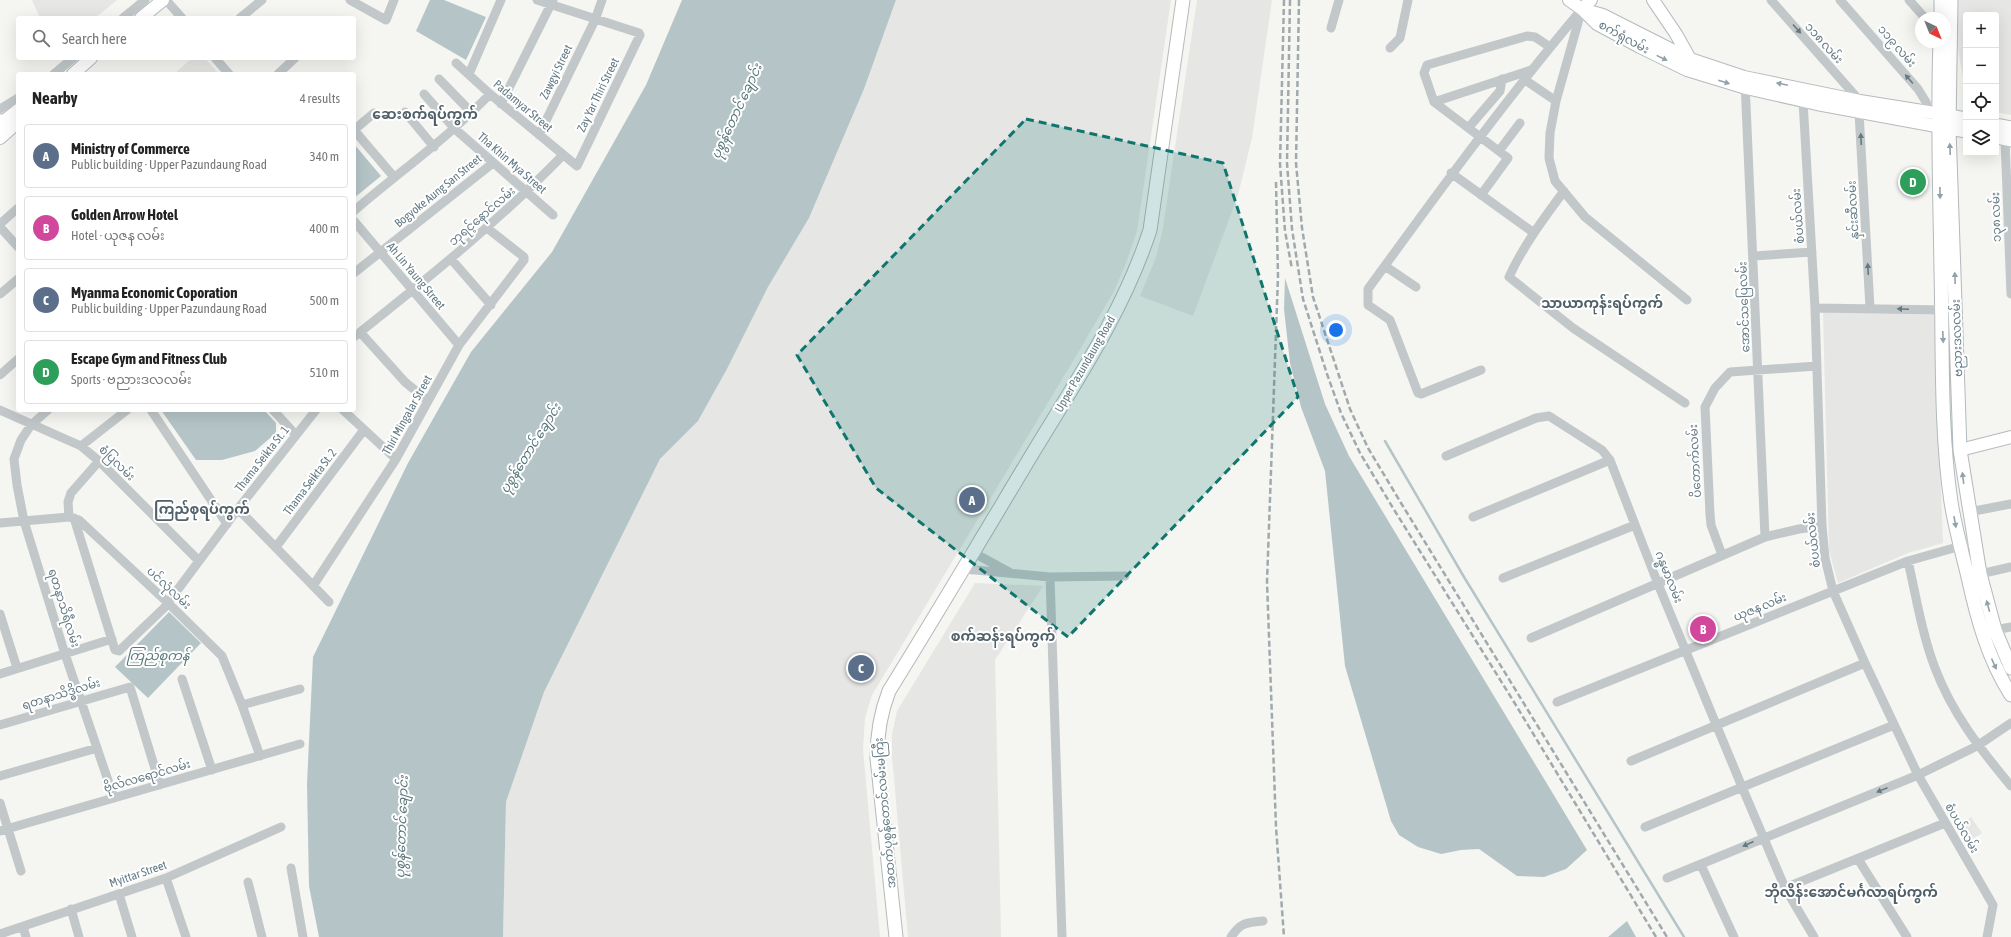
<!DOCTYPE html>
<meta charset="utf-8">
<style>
body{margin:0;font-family:"Asap Condensed","Noto Sans Myanmar",sans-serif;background:#f6f6f6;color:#222}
.controls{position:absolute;right:12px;top:12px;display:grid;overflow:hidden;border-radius:4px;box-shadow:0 4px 16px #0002}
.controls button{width:36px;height:36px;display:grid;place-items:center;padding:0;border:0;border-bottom:1px solid #e0e0e0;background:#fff;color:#222;font:20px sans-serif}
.compass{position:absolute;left:1915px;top:12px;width:36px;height:36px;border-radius:50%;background:#fff;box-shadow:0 4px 16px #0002;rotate:137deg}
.you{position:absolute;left:1336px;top:330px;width:14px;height:14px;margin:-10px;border:3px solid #fff;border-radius:50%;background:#1a73e8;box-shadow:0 0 0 6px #1a73e833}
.badge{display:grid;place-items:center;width:26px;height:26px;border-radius:50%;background:#0b8043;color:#fff;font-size:13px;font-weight:700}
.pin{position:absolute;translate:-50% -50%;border:2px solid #fff;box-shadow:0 1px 4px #0006}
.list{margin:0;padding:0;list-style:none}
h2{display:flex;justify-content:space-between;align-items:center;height:52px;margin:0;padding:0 16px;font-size:17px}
h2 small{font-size:13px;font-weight:400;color:#767676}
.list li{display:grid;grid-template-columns:26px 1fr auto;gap:12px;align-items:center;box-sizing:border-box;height:64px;margin:0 8px 8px;padding:0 8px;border:1px solid #e0e0e0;border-radius:4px}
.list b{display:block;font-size:15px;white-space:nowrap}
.list p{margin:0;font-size:13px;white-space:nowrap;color:#767676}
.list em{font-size:13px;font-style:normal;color:#767676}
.icon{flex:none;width:22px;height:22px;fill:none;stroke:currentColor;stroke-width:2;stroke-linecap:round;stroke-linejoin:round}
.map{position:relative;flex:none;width:2011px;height:937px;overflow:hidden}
.search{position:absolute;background:#fff;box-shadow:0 4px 16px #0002;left:16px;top:16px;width:340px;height:44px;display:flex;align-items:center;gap:10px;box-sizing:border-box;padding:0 14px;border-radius:4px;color:#767676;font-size:15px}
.panel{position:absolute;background:#fff;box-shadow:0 4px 16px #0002;left:16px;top:72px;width:340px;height:340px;border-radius:4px}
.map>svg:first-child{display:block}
.built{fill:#e6e6e5}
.water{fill:#b5c5c7}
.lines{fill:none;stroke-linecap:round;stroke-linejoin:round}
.stream{stroke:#b5c5c7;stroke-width:2.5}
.secondary-casing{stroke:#b4bbbe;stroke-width:14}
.primary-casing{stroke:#b3b9bc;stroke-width:15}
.street{stroke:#c2c7c9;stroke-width:9}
.secondary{stroke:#fff;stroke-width:12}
.primary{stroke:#fff;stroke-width:13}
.rail{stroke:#a0a9ad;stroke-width:2.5;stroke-dasharray:6 3;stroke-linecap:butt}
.oneway{fill:#637a84}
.oneway2{fill:#92a2a9}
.marked{fill:#0f766e;fill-opacity:0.2;stroke:#0f766e;stroke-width:3;stroke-dasharray:8 5;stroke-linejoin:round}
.labels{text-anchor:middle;stroke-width:4;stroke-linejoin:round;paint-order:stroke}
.street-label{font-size:12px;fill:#637a84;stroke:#fff}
.water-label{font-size:13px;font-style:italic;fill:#59767a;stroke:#fff}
.quarter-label{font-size:14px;font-weight:bold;fill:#516169;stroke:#fff}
</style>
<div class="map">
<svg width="2011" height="937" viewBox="0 0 2011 937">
<rect width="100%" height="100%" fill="#f5f5f1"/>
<path class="built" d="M32,0H117L95,18H40Z
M896,0H1171L1137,231L1126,263L1114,291L1082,346L872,695L865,718L863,749L866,782L880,937H503L506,802L544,692L660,459L698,421L727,369L768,287L809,218L864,89Z
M1197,0H1272L1252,138L1238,195L1193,316L1140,296L1155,260L1162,234Z
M1955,0H2011V115L1996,112V15H1966V91L1956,41Z
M192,58H205L219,74H174Z
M1934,306L1943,543L1908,553L1838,583L1829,550L1823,312Z
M975,583L1043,586L995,660L1001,937H908L892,756V734L897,711Z
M1971,817L1982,833L1969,841L1959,826Z"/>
<path class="water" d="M430,0H444L486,17L466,60L416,31Z
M682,0H896L864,89L809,218L768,287L727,369L698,421L660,459L544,692L506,802L503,937H319L309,886L307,784L313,657L408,463L471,352L552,252L646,85Z
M354,144L381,176L354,198Z
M1285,278L1325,404L1349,456L1587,850L1566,869L1544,877L1517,876L1479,849L1461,850L1441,854L1418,847L1399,835L1391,821L1345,666L1325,471L1301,407L1290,363L1284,309Z
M161,410H264L276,423V433L255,451L222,460H196Z
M169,612L201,643L148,698L115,667Z
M1627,921L1636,937H1608Z"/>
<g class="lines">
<path class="stream" d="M1385,441L1464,577L1684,937"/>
<defs>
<path id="secondary" d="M1569,0L1582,9L1597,24L1640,47L1687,70L1746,88L1817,104L1947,128
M1653,0L1676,34L1690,59L1689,61
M1582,9L1591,0
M1585,10L1603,15L1690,59L1744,77L1860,101L1947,115
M141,18L163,0
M73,74L91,58
M0,124L18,110
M0,138L18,122
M1960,450L2011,437"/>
<path id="primary" d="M1951,0L1949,128L1960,450L1980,574L1995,630L2011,668
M1941,18V0
M1940,42C1937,119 1940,195 1941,272C1943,347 1940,428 1951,502C1955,527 1962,552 1968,577C1977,618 1988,659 2011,695
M1949,116L1966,119
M0,121H4
M1996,125L2011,128
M1949,128L1966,131
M1996,137L2011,140
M896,937L877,758C877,734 880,714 889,691C938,612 986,531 1034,451C1077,380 1124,310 1150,230L1183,0"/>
</defs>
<use href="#secondary" class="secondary-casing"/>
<use href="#primary" class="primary-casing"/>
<path class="street" d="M166,0L182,18
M350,0L386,20L394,0
M1771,0L1860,101
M1840,0L1918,89L1926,102L1929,112
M1909,0L1925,18
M1581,12L1556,101L1550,133L1549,158L1555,181L1585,217L1687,300
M123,18L145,0
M240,18L262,0
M1331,28L1339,0
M1390,48L1400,38L1408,0
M215,58L229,74
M456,63L490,94L577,166L640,35L639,33L537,0
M54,74L73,58
M278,74L295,58
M469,74L501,0
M439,79L472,113
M1525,80L1556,101
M1745,82L1765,537
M424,94L455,129L553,215
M1803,101L1815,308L1822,526L1825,558L1833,591L1865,663L1918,775L1993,905L1987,937
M1434,102L1531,70
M501,104L553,0
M0,109L18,98
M405,112L434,147
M1859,112L1870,308
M1469,127L1500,91L1502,79
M354,130L394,177
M354,130L374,113
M539,135L595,20L602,0
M2005,139L2011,294
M1499,151L1520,123
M1451,173L1534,233
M1564,191C1544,218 1523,246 1509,277L1573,328L1685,403
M1481,195L1508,158L1434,102L1424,73L1427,65L1527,36L1535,37L1550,47
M354,211C399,172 448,138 490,94
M354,221L459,345
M0,224L18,208
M0,227L18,247
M1754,256L1812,252
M451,259L491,305
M1385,266L1416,287
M354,273L493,163
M0,294L18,279
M1815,308L1946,310
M360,332L405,382L428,401
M354,337C427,279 498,222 563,155
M1481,370L1421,394L1418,393L1390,320L1368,305V289C1437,194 1506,99 1582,9
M0,375L18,359
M0,410L81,446L99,461L199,561
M48,410L31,425L21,440L14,459L17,485L24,521L65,654L114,798
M151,410L227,524
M273,410L296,435
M343,410L396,459
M81,446L127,410
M1446,456L1536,418L1549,416L1602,450L1610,460L1658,584L1742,787L1785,888L1814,937
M237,510L244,515L329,602
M1969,512L2011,504
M69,517L68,502L71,493L99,461
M1473,517L1610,460
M74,518L115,650L119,651L164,608L237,510L316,410
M0,523L69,517L79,520L167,602L222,656L242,705L260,756
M276,547L363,431
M974,553L1009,572
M1722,555L1711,525L1710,514L1705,407L1715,388L1730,372L1817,366
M1908,561C1916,596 1922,634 1935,668C1952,713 1980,749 2011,786
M964,569L1050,577L1125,576
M1980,574L2011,567
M1050,577L1062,937
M1503,578L1635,525
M313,586L396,459L459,345L524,260V257L487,228
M0,614L17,668
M1995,630L2011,627
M1531,638L1765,537L1799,529L1822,526
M0,674L112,639
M182,679L212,770
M1557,702L1908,561L1975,542
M242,705L300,689
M0,725L130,687L160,785
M1631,761L1865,663
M0,776L97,748
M0,803L21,871
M1645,827L1894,725
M0,831L300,744
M1858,859L1907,937
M1701,865L1734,937
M291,868L303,937
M166,878L186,937
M1667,878L1918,775L1977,746L2011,723
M248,882L262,937
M1785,888L1945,823
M119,894L132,937
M71,909L79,937
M23,927L26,937
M0,934L166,878L281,827
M1231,937C1241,922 1246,923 1263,921"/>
<use href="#secondary" class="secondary"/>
<use href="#primary" class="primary"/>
<path class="rail" d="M1284,0L1280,164L1285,231L1292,269
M1290,0L1287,163L1292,229L1303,299L1327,374L1341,413L1360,453L1393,508L1514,702L1656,937
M1299,0L1296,163L1302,228L1313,297L1350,409L1368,448L1401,503L1667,937
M1276,182L1278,276L1267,582L1276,827L1284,937"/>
</g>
<defs><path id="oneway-solid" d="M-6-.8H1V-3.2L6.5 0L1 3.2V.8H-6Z"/></defs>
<g class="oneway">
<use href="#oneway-solid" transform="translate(1797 29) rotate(48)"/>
<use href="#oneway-solid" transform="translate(1909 79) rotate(-131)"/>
<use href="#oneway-solid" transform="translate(1861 139) rotate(-93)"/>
<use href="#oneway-solid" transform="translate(1868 269) rotate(-93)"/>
<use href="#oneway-solid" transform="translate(1903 309) rotate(-178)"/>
<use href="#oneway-solid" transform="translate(1882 790) rotate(158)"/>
<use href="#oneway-solid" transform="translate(1748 844) rotate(156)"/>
</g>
<g class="oneway2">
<use href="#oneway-solid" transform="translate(1662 58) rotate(26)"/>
<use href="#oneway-solid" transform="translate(1724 82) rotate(17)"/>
<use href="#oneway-solid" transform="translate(1782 84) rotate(-168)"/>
<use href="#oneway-solid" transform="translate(1950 149) rotate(-92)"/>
<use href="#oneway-solid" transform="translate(1940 193) rotate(89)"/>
<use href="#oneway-solid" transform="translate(1955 278) rotate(-92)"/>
<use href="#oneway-solid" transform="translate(1943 337) rotate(88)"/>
<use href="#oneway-solid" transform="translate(1963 478) rotate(-97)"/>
<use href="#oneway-solid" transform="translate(1955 522) rotate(80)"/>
<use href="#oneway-solid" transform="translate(1988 606) rotate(-105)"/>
<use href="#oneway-solid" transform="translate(1994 664) rotate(66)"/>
</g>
<path class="marked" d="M1026,119L1223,163L1298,397L1068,637L876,488L797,355Z"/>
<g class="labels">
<g class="street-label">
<text transform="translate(1624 37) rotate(29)" y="4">စက်ရုံလမ်း</text>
<text transform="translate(1824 43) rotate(48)" y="4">၁၁၈ လမ်း</text>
<text transform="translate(1897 46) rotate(49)" y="4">၁၁၉ လမ်း</text>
<text transform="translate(556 72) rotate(-64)" y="4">Zawgyi Street</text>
<text transform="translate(598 95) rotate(-64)" y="4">Zay Yar Thiri Street</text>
<text transform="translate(523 106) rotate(40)" y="4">Padamyar Street</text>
<text transform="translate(512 163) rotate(41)" y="4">Tha Khin Mya Street</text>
<text transform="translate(438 191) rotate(-39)" y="4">Bogyoke Aung San Street</text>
<text transform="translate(1853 210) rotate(-93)" y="4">နှင်းဆီလမ်း</text>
<text transform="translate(482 216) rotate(-41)" y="4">ဘုရင့်နောင်လမ်း</text>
<text transform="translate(1798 216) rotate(-94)" y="4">စံပယ်လမ်း</text>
<text transform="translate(1996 217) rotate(-92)" y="4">၁၃၈ လမ်း</text>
<text transform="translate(416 276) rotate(50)" y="4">Ah Lin Yaung Street</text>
<text transform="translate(1744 307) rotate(-92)" y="4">အောင်သပြေလမ်း</text>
<text transform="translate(1957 338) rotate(-92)" y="4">ဗညားဒလလမ်း</text>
<text transform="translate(1085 364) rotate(-60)" y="4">Upper Pazundaung Road</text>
<text transform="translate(407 415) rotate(-61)" y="4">Thiri Mingalar Street</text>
<text transform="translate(262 459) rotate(-52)" y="4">Thama Seikta St. 1</text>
<text transform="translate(1695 461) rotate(-93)" y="4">ပိတောက်လမ်း</text>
<text transform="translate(117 463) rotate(44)" y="4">စံပြလမ်း</text>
<text transform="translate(310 482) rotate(-53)" y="4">Thama Seikta St. 2</text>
<text transform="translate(1813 540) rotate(-96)" y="4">စံပယ်လမ်း</text>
<text transform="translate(1669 577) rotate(68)" y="4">ဂန္ဓမာလမ်း</text>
<text transform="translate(169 588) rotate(43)" y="4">ပင်လုံလမ်း</text>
<text transform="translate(1760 607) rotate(-22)" y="4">ယုဇန လမ်း</text>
<text transform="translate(64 608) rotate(73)" y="4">ရတနာသိရီလမ်း</text>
<text transform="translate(61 694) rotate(-17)" y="4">ရတနာသိဒ္ဓိလမ်း</text>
<text transform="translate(147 776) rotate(-16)" y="4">ဗိုလ်လရောင်လမ်း</text>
<text transform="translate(885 813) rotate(-95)" y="4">အထက်ပုစွန်တောင်လမ်းမကြီး</text>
<text transform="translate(1962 828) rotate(60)" y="4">စံပယ်လမ်း</text>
<text transform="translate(138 874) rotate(-19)" y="4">Myittar Street</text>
</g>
<g class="water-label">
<text transform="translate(736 111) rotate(-65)" y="5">ပုစွန်တောင် ချောင်း</text>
<text transform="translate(530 448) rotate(-58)" y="5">ပုစွန်တောင် ချောင်း</text>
<text x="158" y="660">ကြည်စုကန်</text>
<text transform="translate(401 827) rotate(-88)" y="5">ပုစွန်တောင် ချောင်း</text>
</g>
<g class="quarter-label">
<text x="425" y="119">ဆေးစက်ရပ်ကွက်</text>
<text x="1602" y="308">သာယာကုန်းရပ်ကွက်</text>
<text x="202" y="514">ကြည်စုရပ်ကွက်</text>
<text x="1003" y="641">စက်ဆန်းရပ်ကွက်</text>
<text x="1851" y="897">ဘိုလိန်းအောင်မင်္ဂလာရပ်ကွက်</text>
</g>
</g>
</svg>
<div class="controls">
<button>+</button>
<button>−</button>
<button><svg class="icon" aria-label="locate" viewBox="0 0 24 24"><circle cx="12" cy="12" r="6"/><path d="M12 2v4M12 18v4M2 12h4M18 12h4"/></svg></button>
<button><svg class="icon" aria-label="layers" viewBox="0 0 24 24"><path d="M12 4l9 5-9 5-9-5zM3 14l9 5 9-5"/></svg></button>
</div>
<svg class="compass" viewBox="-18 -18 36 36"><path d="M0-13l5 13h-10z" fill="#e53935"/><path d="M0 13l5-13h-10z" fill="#767676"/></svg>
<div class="you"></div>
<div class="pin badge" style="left:972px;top:500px;background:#5c6f8a">A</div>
<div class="pin badge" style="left:1703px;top:629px;background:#d1479c">B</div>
<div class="pin badge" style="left:861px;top:668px;background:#5c6f8a">C</div>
<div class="pin badge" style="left:1913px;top:182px;background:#2e9e5b">D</div>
<div class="search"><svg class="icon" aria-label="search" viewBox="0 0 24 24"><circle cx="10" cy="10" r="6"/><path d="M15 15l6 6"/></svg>Search here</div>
<section class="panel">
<h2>Nearby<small>4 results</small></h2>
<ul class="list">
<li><span class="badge" style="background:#5c6f8a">A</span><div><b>Ministry of Commerce</b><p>Public building · Upper Pazundaung Road</p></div><em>340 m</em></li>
<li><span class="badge" style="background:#d1479c">B</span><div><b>Golden Arrow Hotel</b><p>Hotel · ယုဇန လမ်း</p></div><em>400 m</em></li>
<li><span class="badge" style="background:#5c6f8a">C</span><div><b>Myanma Economic Coporation</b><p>Public building · Upper Pazundaung Road</p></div><em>500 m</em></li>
<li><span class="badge" style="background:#2e9e5b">D</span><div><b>Escape Gym and Fitness Club</b><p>Sports · ဗညားဒလလမ်း</p></div><em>510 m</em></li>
</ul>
</section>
</div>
